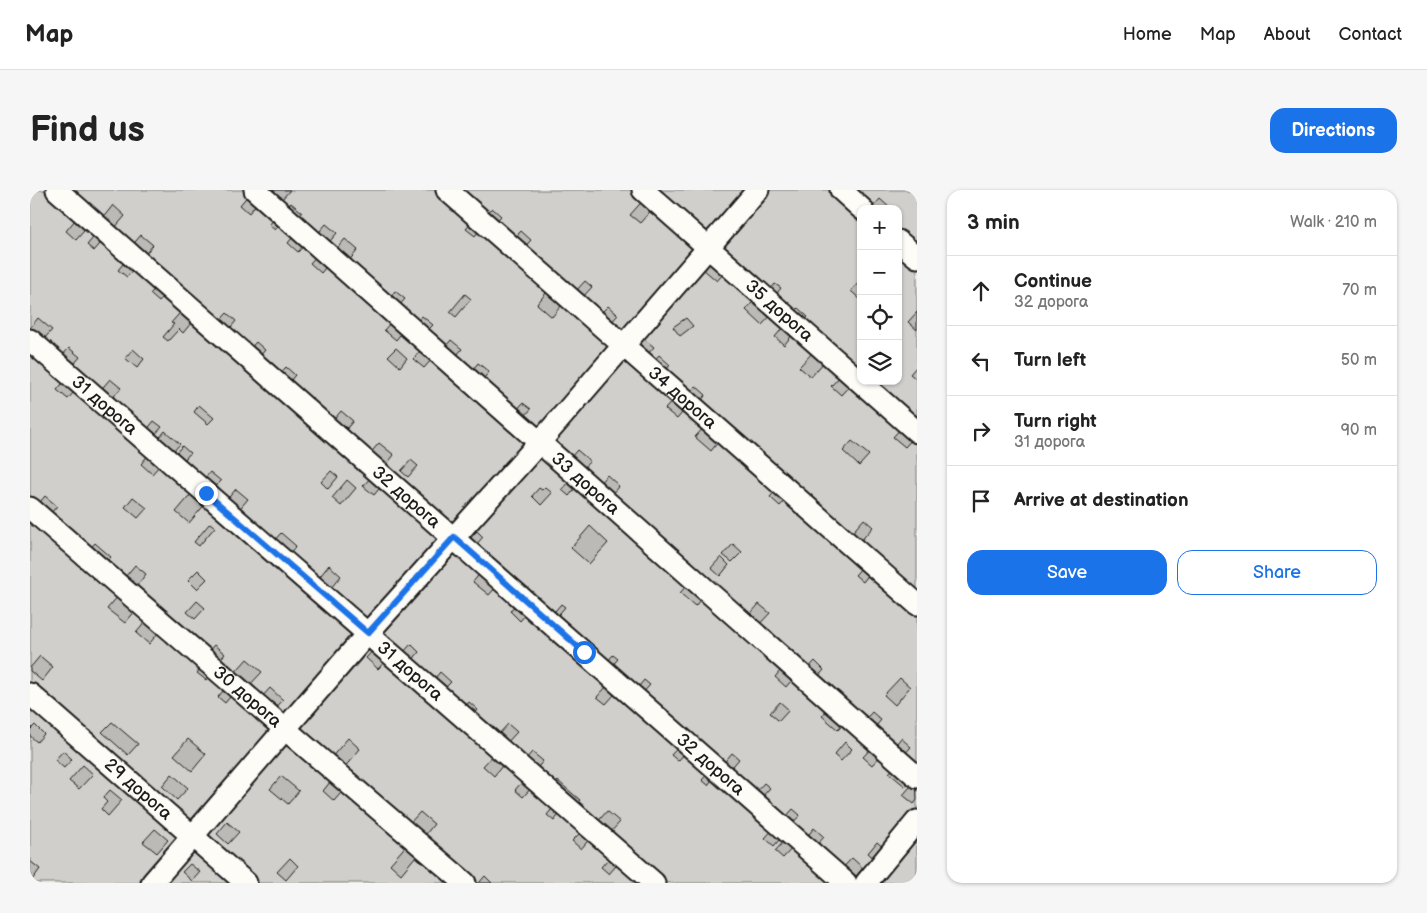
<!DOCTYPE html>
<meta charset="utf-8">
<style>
body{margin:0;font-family:"Balsamiq Sans",sans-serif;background:#f6f6f6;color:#222}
.controls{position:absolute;right:15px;top:15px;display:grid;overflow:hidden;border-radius:10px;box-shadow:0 1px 4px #0004}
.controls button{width:45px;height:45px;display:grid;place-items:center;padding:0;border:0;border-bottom:1px solid #e0e0e0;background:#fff;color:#222;font:25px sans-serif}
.stop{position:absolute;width:15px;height:15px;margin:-11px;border:4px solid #1a73e8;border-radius:50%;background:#fff}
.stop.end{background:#1a73e8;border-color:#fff;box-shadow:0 1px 5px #0008}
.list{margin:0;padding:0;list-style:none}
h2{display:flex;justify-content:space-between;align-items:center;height:65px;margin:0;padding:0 20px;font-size:21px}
h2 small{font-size:16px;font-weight:400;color:#767676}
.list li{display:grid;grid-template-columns:32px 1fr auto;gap:15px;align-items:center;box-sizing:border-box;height:70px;padding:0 20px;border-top:1px solid #e0e0e0}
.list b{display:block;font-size:19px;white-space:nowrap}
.list p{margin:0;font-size:16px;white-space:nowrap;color:#767676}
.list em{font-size:16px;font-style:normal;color:#767676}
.actions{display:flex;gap:10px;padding:15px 20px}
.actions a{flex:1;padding:11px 0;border:1px solid #1a73e8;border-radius:15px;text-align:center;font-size:18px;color:#1a73e8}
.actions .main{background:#1a73e8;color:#fff}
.icon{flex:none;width:28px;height:28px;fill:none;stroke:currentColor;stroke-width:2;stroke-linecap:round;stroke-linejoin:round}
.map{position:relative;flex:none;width:887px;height:693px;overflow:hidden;border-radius:15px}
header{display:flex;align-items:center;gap:30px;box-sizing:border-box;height:70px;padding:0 25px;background:#fff;border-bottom:1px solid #e0e0e0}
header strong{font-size:24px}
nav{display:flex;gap:28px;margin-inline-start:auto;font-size:18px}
.intro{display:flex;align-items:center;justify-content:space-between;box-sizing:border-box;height:120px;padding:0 30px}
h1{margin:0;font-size:35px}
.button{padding:12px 22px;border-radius:15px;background:#1a73e8;color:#fff;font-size:18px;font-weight:700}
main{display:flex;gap:30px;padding:0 30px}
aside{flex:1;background:#fff;border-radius:15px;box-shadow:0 1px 4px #0004}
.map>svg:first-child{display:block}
.green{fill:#d0cfcc;stroke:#767674;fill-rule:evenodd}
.building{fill:#bbbab6;stroke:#1c1c1c}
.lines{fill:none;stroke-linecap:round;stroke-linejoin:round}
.minor-casing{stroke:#1c1c1c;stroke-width:25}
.minor{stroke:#fdfcf7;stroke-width:21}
.route{stroke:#1a73e8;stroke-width:6}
.labels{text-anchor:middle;stroke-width:4.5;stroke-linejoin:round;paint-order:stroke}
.street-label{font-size:18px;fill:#1c1c1c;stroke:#fdfcf7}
</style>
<header>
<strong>Map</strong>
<nav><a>Home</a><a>Map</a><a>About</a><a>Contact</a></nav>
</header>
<div class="intro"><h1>Find us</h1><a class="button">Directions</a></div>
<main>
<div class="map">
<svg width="887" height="693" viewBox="0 0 887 693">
<rect width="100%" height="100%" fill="#f0eeea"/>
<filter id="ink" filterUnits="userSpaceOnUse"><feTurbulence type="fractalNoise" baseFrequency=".02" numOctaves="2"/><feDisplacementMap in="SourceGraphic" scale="10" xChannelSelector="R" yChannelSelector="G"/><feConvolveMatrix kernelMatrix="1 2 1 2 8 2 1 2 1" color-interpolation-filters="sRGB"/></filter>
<g filter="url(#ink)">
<path class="green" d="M0,0H887V693H0ZM831,19H868V191H831Z"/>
<path class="building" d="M244,0H260L252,9L243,1Z
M219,4L228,12L219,23L210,15Z
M616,7L626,15L610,33L600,25Z
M850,9L860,18V19H841Z
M261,13L272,22L263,32L253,23Z
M83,15L95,26L84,39L72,29Z
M462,18L471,26L463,35L454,27Z
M50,24L61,33L46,50L36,41Z
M246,27L252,32L245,40L239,35Z
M445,29L453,36L445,46L436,39Z
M296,34L307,43L295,57L284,48Z
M491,41L501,50L491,61L481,52Z
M68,42L75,48L64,61L57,55Z
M266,43L276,53L268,62L258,53Z
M111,45L123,55L112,68L100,58Z
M315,49L328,60L317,73L304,62Z
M290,62L301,71L291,83L280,73Z
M98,68L107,76L97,87L88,80Z
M680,71L694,83L687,91L673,79Z
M831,90V110L821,101Z
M555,91L562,97L551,109L544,103Z
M129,94L137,102L129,112L120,104Z
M745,94L751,98L743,108L737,103Z
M365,101L375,109L366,119L357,111Z
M516,103L531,116L522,127L507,114Z
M435,104L441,109L426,127L420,122Z
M726,108L743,123L732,135L716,120Z
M578,116L588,125L578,136L568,126Z
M155,117L166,127L153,143L149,139L138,151L133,147L144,134L141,133Z
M768,118L778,127L769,136L760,128Z
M887,122V140L878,132Z
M197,123L206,131L197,142L187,134Z
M392,126L403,135L394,144L384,136Z
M8,128L22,140L12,151L0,141V138Z
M656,128L663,136L650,146L643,137Z
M362,131L373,141L366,150L354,140Z
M754,136L763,144L754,155L745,147Z
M612,147L624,157L616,166L604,156Z
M421,150L432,159L422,171L411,162Z
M226,152L235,160L226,171L216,163Z
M39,158L50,167L41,178L30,168Z
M366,158L377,168L370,177L358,166Z
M103,159L114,169L107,178L95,168Z
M392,159L403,168L394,178L383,169Z
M784,161L795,171L781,187L769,177Z
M629,165L640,175L635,182L621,174Z
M448,173L459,182L450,193L439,184Z
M887,176V190L880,184Z
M256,177L265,185L256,196L247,187Z
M811,185L821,194L811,205L801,196Z
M37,188L48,197L38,209L27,200Z
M80,189L91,198L79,212L68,203Z
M666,196L676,205L668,214L658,205Z
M646,207L657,217L647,229L635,219Z
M493,213L501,219L491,231L483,224Z
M169,215L184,228L178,234L164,222Z
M311,221L323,231L313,243L301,233Z
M124,231L132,237L122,248L115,242Z
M677,234L692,247L681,261L665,247Z
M872,237L884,247L875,257L863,247Z
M135,241L150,254L141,264L126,252Z
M822,251L839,265L829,276L813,261Z
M349,253L364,265L353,279L338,266Z
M152,256L160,263L152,273L143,267Z
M547,260L560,271L548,284L536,273Z
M119,264L131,274L122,284L111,274Z
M381,270L388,276L378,287L371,281Z
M301,281L308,287L298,299L291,292Z
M180,282L191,291L181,302L171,293Z
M343,285L353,294L344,305L333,296Z
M577,285L589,296L577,309L565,298Z
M317,290L326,298L311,316L302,308Z
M541,290L547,296L539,306L532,300Z
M515,297L522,303L511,315L502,306L509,298L512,300Z
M748,298L758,307L750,316L740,307Z
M206,299L218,309L207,322L195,312Z
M163,302L176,313L159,333L146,322Z
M15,306L27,316L17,328L5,318Z
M103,307L117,318L108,328L95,317Z
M834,329L843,337L828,354L819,346Z
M180,333L185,337L169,356L164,352Z
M560,336L578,353L559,374L541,358Z
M447,341L453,347L444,357L438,351Z
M251,343L266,356L255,368L240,355Z
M65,353L81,367L73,376L57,362Z
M703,354L712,362L702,372L693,365Z
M691,367L699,375L690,386L681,378Z
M105,375L116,384L102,402L91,392Z
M299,375L311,386L300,399L288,389Z
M833,376L840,383L833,392L825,385Z
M168,380L177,389L167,399L158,390Z
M451,382L467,396L459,405L443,392Z
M657,395L672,408L665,416L650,403Z
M89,405L107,419L95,433L77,419Z
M490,409L501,418L490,431L480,421Z
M167,411L175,418L165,429L157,422Z
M531,414L535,417L524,430L520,427Z
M729,414L740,423L725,439L715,430Z
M117,430L130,441L119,454L106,443Z
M381,454L389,462L381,472L372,464Z
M184,455L195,464L185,475L174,466Z
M345,458L357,469L348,479L336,468Z
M583,465L588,469L580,478L575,474Z
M10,466L23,477L12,491L0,481V478Z
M217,469L232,482L216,499L201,487Z
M785,471L794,480L783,492L774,483Z
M754,476L765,486L756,497L745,487Z
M172,477L181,485L176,490L167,483Z
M410,482L421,492L412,501L402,492Z
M870,488L880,497L865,515L854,505Z
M614,490L620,495L610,506L605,501Z
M198,495L205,501L195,513L188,507Z
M576,497L584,505L576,514L567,507Z
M240,498L253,510L243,521L230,509Z
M439,512L448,520L441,528L433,520Z
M750,512L759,520L749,531L740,523Z
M800,517L816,531L808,540L792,526Z
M842,522L851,530L842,541L832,533Z
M82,532L108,554L98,565L72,542Z
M478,534L487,542L475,555L466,547Z
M5,535L14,544L7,552L0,546V540Z
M318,548L330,559L313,579L300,569Z
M871,548L881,557L872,567L863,558Z
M158,549L176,564L162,581L144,565Z
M815,552L822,559L811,571L804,565Z
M846,553L855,561L842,575L833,567Z
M651,554L658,560L648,571L641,565Z
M33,561L42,569L34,578L25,570Z
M466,562L476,571L464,586L453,576Z
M502,562L513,571L505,581L494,571Z
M702,563L709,569L698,582L691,576Z
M868,573L884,588L876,597L859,583Z
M53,575L63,584L49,599L39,591Z
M680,581L685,586L678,595L672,590Z
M142,584L158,598L147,610L132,596Z
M251,586L269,601L258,614L240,599Z
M304,587L316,597L304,611L293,601Z
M496,587L504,595L493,607L485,600Z
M886,590L887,610L884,614L873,605Z
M528,591L550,610L544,617L522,598Z
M734,593L740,598L730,609L724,604Z
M80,600L92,610L78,626L71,619L77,612L73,608Z
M525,615L532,621L524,631L517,625Z
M763,619L770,625L761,635L754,629Z
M577,621L590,632L577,646L565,635Z
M390,622L404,634L392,649L377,636Z
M197,632L209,642L198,654L187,644Z
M745,637L754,644L744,656L735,648Z
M784,638L794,647L785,657L775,649Z
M125,639L138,650L127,663L113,652Z
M554,639L562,646L551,659L542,651Z
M756,649L764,656L753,668L745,661Z
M379,652L390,661L371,684L360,674Z
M847,652L856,660L847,671L838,663Z
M584,662L592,669L579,684L571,677Z
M260,668L268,676L256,690L247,682Z
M822,668L833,678L821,692L809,682Z
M0,671L10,679L2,690L0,688Z
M160,674L170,682L162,691L152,682Z
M455,686L462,693H449Z"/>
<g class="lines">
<defs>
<g id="minor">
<path id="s1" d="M27,0L816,693"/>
<path id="s2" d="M225,0L887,587"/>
<path id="s3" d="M417,0L887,414"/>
<path id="s4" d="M613,0L887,242"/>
<path d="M811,0L832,19"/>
<path d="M868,51L887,67"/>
<path id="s5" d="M0,150L624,693"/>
<path id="s6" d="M0,318L255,539L435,693"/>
<path id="s7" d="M0,504L216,693"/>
<path d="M122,693L338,443L509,253L728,0"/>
<path d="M836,693L887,631"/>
</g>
</defs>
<use href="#minor" class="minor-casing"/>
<use href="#minor" class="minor"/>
</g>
</g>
<g class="lines" filter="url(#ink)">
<path class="route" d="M176,303L338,443L424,347L554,462"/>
</g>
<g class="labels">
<g class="street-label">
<text dy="6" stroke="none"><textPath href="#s4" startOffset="182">35 дорога</textPath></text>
<text dy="6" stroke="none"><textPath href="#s3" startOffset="314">34 дорога</textPath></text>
<text dy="6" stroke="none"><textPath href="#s5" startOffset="99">31 дорога</textPath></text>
<text dy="6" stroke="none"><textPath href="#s2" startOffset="442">33 дорога</textPath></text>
<text dy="6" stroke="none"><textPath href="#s1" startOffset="465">32 дорога</textPath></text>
<text dy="6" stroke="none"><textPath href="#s5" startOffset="504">31 дорога</textPath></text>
<text dy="6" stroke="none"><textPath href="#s6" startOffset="288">30 дорога</textPath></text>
<text dy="6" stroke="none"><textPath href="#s1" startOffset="870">32 дорога</textPath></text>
<text dy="6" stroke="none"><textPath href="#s7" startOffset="144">29 дорога</textPath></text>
</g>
</g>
</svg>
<div class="controls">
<button>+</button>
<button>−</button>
<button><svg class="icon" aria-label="locate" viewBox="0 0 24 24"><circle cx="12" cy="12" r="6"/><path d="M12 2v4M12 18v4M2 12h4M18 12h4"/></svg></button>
<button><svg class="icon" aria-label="layers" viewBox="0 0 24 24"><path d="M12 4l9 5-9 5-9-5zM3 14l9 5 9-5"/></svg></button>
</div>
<div class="stop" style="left:554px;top:462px"></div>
<div class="stop end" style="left:176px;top:303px"></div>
</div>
<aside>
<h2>3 min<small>Walk · 210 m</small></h2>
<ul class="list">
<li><svg class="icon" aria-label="ahead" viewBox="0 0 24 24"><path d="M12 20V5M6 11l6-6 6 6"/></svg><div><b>Continue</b><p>32 дорога</p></div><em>70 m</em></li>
<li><svg class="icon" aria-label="left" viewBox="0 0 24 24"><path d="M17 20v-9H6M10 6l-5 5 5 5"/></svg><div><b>Turn left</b></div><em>50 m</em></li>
<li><svg class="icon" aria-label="right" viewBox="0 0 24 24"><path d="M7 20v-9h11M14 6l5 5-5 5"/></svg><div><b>Turn right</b><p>31 дорога</p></div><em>90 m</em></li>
<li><svg class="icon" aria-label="arrive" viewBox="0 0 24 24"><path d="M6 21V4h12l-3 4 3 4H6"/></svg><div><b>Arrive at destination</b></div></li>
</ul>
<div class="actions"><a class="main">Save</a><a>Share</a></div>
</aside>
</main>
